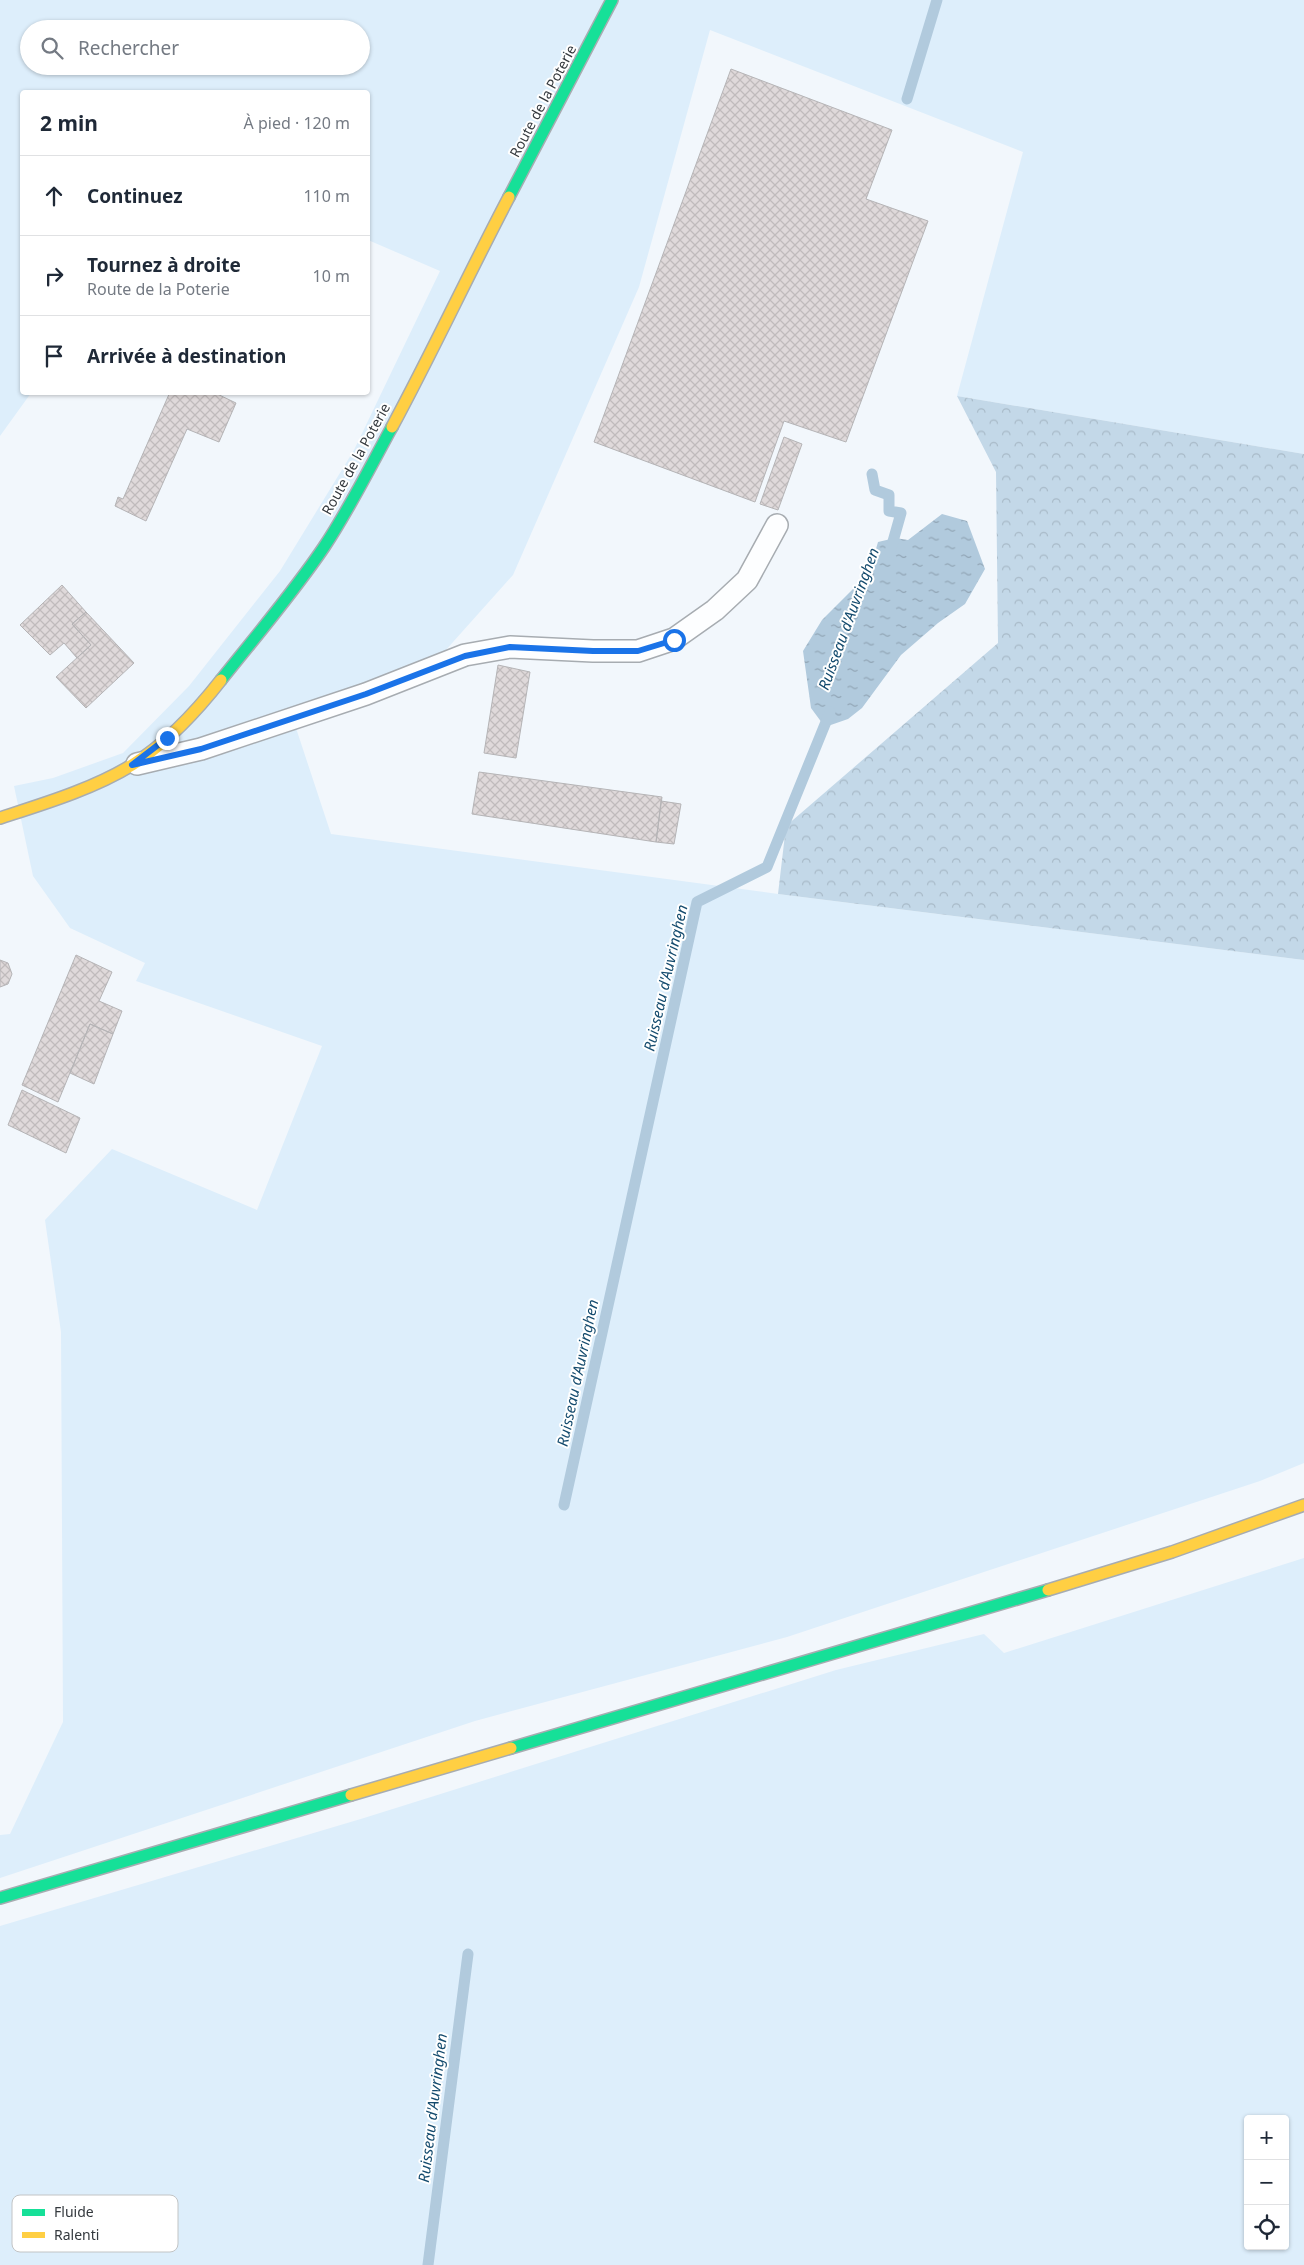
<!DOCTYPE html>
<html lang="fr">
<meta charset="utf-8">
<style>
body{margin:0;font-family:"Noto Sans",sans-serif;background:#f2f2f3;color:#1f2937}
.controls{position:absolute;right:15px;bottom:15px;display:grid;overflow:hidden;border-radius:5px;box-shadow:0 1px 4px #0004}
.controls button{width:45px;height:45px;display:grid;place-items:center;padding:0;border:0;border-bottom:1px solid #e0e1e3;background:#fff;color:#1f2937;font:25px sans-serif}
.stop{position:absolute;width:15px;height:15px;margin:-11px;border:4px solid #1a73e8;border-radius:50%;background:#fff}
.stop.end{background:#1a73e8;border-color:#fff;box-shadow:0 1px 5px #0008}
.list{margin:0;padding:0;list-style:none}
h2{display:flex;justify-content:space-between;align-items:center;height:65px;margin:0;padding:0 20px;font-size:21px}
h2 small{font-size:16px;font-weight:400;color:#747a83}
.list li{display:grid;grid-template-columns:32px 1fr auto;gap:15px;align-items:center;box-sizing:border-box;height:80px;padding:0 20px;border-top:1px solid #e0e1e3}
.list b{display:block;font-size:19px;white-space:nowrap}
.list p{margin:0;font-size:16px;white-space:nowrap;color:#747a83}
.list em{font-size:16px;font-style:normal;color:#747a83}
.icon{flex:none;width:28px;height:28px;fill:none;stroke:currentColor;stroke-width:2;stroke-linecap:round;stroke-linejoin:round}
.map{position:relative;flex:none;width:1304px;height:2265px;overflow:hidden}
.search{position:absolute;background:#fff;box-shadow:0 1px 4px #0004;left:20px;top:20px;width:350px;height:55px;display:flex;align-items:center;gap:12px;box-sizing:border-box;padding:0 18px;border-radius:28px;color:#747a83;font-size:19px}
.panel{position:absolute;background:#fff;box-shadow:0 1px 4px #0004;left:20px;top:90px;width:350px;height:305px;border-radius:5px}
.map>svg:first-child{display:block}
.green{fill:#ddeefb;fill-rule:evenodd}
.forest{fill:url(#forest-crowns)}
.water{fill:url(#water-ripples)}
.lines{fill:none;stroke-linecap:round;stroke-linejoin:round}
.stream{stroke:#b1cadd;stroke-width:11}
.building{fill:url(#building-cross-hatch);stroke:#b5b4b6}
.lane-casing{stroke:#a7acb1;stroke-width:24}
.fast-casing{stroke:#a7acb1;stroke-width:14}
.slow-casing{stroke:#a7acb1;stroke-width:14}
.lane{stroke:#fdfeff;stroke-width:21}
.fast{stroke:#16e098;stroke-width:11}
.slow{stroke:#ffcf43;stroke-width:11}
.route{stroke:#1a73e8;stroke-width:6}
.labels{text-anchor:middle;stroke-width:4;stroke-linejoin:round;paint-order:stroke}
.street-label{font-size:14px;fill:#34393e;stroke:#fff}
.water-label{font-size:15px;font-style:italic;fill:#144b6e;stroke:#fff}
.key{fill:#fff;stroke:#c2c4c5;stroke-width:1}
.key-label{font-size:14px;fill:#34393e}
</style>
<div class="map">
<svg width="1304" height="2265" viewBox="0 0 1304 2265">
<defs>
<pattern id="forest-crowns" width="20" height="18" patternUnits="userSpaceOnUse" patternTransform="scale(1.25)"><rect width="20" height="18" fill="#c3d8e8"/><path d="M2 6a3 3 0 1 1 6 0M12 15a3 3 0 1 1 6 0" fill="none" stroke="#a8bac8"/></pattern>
<pattern id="water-ripples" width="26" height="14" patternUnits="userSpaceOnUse" patternTransform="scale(1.25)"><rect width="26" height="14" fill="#b1cadd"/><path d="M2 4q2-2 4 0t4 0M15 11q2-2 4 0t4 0" fill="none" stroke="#91a5b5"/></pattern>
<pattern id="building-cross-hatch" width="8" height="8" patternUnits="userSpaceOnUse" patternTransform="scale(1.25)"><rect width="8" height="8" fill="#dfd9da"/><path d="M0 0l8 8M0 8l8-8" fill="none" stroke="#c0bbbc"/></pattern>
</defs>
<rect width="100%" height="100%" fill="#f2f7fc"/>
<path class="green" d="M0,0H1304V454L957,396L1023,152L710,30L639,287L513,575L428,670L293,719L331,834L778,894L1304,960V1463L1260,1481L787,1637L475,1721L0,1878V1835L10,1834L63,1722L61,1332L45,1220L112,1149L257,1210L322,1046L136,981L145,963L70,928L33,876L14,786L53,778L123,753L189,686L280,571L354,450L440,271L368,240V92H22V392L31,393L0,436ZM29,29H361V66H29Z
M1304,1558V2265H0V1926L364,1818L836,1670L984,1634L1004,1653ZM1248,2119H1285V2246H1248Z"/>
<path class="forest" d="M957,396L1304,454V960L778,894L786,826L998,643L996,472Z"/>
<path class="water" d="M942,514L967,521L985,569L965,604L938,623L901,655L862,708L848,719L825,727L811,708L803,651L822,620L869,573L878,542L895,538L908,540Z"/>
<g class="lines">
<path class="stream" d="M907,99L937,0
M872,474L875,490L889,495V511L901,513L890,552
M564,1505L697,902L767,867L830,712
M428,2265L468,1954"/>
</g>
<path class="building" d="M731,69L892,130L866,199L928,221L846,442L784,421L755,502L594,442Z
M170,392H213L236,403L219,442L187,429L146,521L115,506L118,497L123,499Z
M784,437L802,444L778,510L760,504Z
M62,585L86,612L72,624L91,645L77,658L64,643L50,655L20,625Z
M86,612L134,663L86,708L56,677L91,645L72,624Z
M498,665L530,672L516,758L484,753Z
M479,772L662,797L656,842L472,814Z
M661,801L681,804L674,844L656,842Z
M76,955L112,972L99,1001L122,1011L113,1034L90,1024L58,1102L22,1085Z
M0,960L8,963L12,974L8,984L0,987Z
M90,1024L113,1034L94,1084L70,1073Z
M22,1090L80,1118L66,1153L8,1125Z"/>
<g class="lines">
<defs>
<path id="lane" d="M137,764L201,749L366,694L465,655L510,647L593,651H638L674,639L715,610L747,580L777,525"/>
<path id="fast" d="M509,197L612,0
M221,680C256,636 293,593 324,547C350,508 370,467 392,427
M511,1748L1048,1590
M0,1898L351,1795"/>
<path id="slow" d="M392,427C433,351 469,273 509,197
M0,818C43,804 93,789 132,765C167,743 196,712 221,680
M1048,1590L1172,1552L1304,1505
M351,1795L511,1748"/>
</defs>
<use href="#lane" class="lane-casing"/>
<use href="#fast" class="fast-casing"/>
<use href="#slow" class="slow-casing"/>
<use href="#lane" class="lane"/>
<use href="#fast" class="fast"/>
<use href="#slow" class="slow"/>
</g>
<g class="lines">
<path class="route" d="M167,738L132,765L201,749L366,694L465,656L510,647L593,651H638L674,640"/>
</g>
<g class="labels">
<g class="street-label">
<text transform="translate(543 101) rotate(-62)" y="5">Route de la Poterie</text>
<text transform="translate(356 459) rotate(-61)" y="5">Route de la Poterie</text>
</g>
<g class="water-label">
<text transform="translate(849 619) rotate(-70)" y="5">Ruisseau d'Auvringhen</text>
<text transform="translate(666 978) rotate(-77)" y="5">Ruisseau d'Auvringhen</text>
<text transform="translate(578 1373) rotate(-78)" y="5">Ruisseau d'Auvringhen</text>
<text transform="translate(433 2108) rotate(-83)" y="5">Ruisseau d'Auvringhen</text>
</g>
</g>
<rect x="12" y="2195" width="166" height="57" rx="8" class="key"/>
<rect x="22" y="2209" width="23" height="7" fill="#16e098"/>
<rect x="22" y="2232" width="23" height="6" fill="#ffcf43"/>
<g class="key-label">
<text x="54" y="2217">Fluide</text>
<text x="54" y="2240">Ralenti</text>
</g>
</svg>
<div class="controls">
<button>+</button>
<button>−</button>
<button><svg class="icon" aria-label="locate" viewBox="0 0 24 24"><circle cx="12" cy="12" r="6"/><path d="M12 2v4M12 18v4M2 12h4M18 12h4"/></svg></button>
</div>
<div class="stop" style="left:674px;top:640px"></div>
<div class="stop end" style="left:167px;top:738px"></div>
<div class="search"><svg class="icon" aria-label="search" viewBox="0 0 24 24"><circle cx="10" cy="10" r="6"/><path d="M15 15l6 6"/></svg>Rechercher</div>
<section class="panel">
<h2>2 min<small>À pied · 120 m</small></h2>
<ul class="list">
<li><svg class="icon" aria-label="ahead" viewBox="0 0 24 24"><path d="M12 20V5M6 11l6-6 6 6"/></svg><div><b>Continuez</b></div><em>110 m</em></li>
<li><svg class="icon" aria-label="right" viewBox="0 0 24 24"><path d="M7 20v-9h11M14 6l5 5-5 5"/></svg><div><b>Tournez à droite</b><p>Route de la Poterie</p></div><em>10 m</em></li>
<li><svg class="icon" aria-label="arrive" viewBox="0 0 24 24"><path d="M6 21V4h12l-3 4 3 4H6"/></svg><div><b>Arrivée à destination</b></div></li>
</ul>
</section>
</div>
